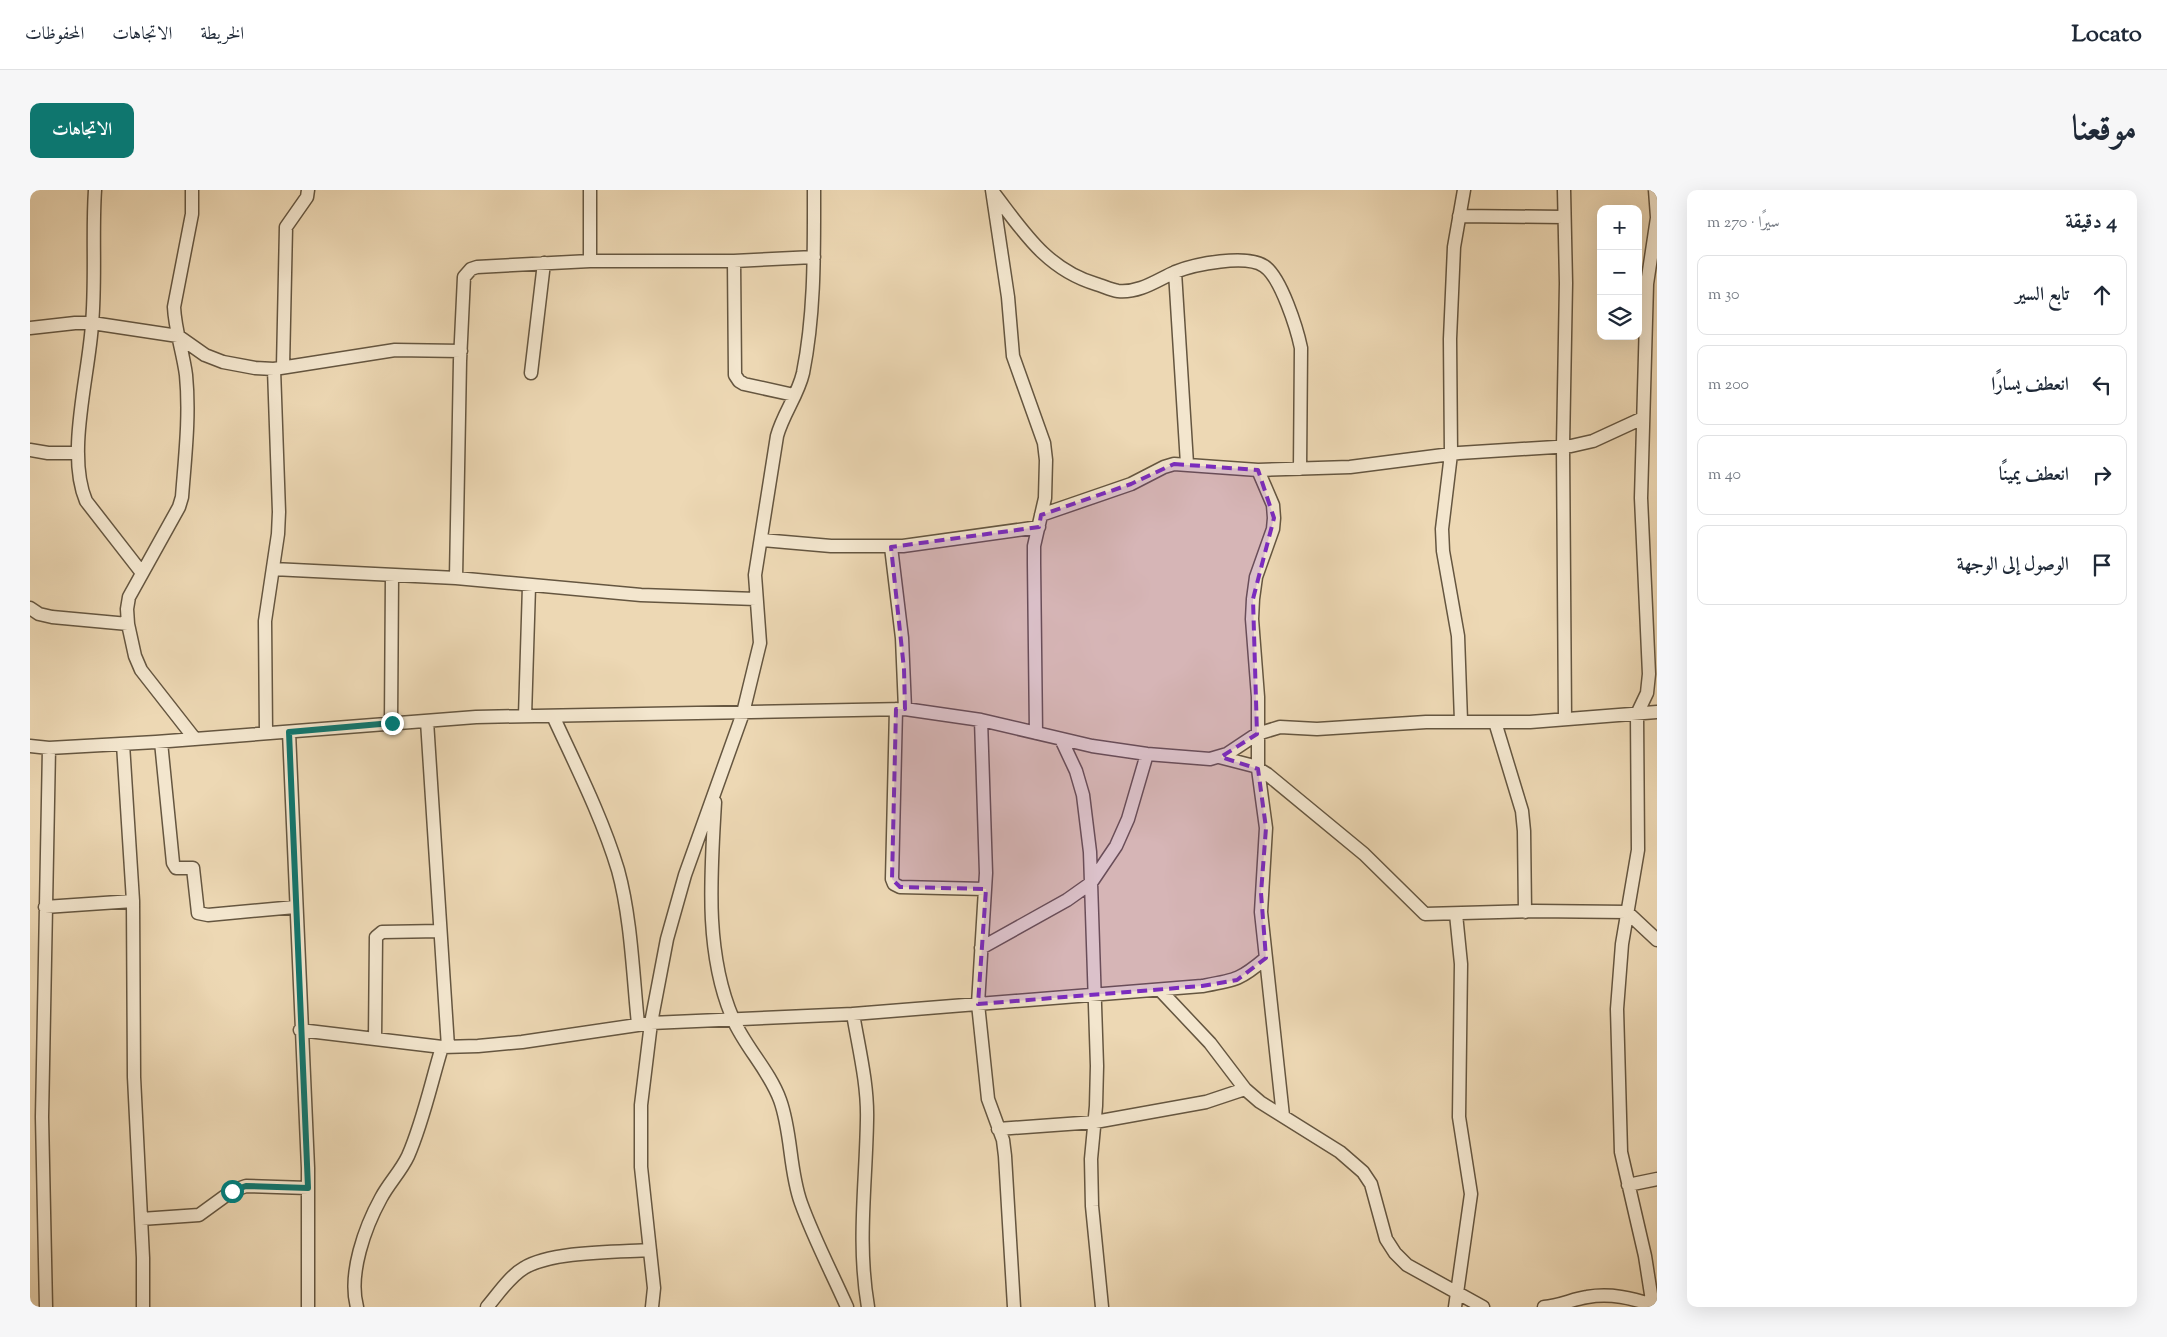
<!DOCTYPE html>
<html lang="ar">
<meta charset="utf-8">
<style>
body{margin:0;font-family:"Sorts Mill Goudy",Amiri,serif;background:#f6f6f7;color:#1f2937;direction:rtl}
.controls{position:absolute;right:15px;top:15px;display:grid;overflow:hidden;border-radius:10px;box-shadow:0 5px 20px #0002}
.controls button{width:45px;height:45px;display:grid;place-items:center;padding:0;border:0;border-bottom:1px solid #e0e1e3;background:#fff;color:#1f2937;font:25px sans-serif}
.stop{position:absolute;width:15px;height:15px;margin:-11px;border:4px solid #0f766e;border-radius:50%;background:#fff}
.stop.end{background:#0f766e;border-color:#fff;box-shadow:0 1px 5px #0008}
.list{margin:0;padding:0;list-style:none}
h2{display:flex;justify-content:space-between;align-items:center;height:65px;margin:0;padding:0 20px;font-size:21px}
h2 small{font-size:16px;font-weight:400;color:#747a83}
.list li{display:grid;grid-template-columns:32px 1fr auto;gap:15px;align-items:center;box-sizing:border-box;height:80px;margin:0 10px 10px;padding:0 10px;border:1px solid #e0e1e3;border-radius:10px}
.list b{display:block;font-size:19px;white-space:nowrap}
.list em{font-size:16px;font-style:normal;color:#747a83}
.icon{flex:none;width:28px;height:28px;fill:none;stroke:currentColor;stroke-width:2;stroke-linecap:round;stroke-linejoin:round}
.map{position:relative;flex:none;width:1627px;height:1117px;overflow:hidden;direction:ltr;border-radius:10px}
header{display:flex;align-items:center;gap:30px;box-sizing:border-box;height:70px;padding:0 25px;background:#fff;border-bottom:1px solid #e0e1e3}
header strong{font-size:24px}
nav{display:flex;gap:28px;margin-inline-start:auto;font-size:18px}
.intro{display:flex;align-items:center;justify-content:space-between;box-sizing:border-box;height:120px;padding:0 30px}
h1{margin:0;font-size:35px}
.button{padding:12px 22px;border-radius:10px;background:#0f766e;color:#fff;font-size:18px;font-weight:700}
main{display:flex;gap:30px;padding:0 30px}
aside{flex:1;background:#fff;border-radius:10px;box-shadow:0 5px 20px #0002}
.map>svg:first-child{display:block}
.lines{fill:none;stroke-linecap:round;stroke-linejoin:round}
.street-casing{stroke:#655640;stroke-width:15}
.street{stroke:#f3e6ce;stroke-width:12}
.route{stroke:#0f766e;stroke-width:6}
.marked{fill:#7b2cbf;fill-opacity:0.2;stroke:#7b2cbf;stroke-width:4;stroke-dasharray:10 6;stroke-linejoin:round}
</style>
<header>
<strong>Locato</strong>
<nav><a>الخريطة</a><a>الاتجاهات</a><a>المحفوظات</a></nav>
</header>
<div class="intro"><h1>موقعنا</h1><a class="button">الاتجاهات</a></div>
<main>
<aside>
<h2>4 دقيقة<small>سيرًا · 270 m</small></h2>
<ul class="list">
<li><svg class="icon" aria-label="ahead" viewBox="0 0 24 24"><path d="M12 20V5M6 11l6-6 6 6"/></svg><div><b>تابع السير</b></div><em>30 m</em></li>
<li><svg class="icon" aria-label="left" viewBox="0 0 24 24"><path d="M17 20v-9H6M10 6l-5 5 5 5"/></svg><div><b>انعطف يسارًا</b></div><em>200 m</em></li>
<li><svg class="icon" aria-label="right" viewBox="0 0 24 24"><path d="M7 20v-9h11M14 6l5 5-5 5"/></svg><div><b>انعطف يمينًا</b></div><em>40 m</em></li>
<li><svg class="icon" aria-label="arrive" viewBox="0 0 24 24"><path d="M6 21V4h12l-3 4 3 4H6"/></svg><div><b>الوصول إلى الوجهة</b></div></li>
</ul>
</aside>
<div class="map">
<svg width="1627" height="1117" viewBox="0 0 1627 1117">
<rect width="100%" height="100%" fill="#edd8b4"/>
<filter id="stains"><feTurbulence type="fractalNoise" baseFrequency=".004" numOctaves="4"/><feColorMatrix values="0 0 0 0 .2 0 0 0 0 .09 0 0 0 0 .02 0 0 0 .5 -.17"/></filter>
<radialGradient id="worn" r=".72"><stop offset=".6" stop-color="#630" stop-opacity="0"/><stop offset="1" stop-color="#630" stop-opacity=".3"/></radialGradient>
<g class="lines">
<defs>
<path id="street" d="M65,0C62,44 66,89 62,134C59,185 36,264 56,311L112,383
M162,0V24L144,117C145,140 153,162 156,185C160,226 155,267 152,307L149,317L99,407L97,419L98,434L105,466L111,480L165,549
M560,0V71
M962,0L978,107L983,166L1014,253L1016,270L1015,308L1004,356V373L1006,543
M1534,0L1536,93L1533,256L1535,529
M1625,0L1627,27
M963,2C993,41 1016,79 1066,94C1073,96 1081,100 1088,101C1110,103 1127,90 1145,82C1165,74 1216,64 1234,76C1251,87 1267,139 1271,158L1270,279
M1429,26L1534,27
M704,71L705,185L709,191L714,194L764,205
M1145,82L1157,274
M0,138L45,133H62L148,146L175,165L193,172L225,178L244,179L365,160L431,161
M253,177L256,37L277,7L278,0
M501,183L514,73
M0,260L18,263H48
M1228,280L1243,315L1244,328L1243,339L1226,387L1223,409L1222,429L1228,507V579L1236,638L1231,722L1253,926
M1011,325L1101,294L1134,277L1144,274L1228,280L1320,277L1429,263L1541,256L1563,251L1613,228
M731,350L801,356H873L1009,337
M861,357L872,448L875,519
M243,379L426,388L611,405L726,409
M426,388L430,171L434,87L441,79L447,77L560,71H704L784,67
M0,418L9,424L22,427L98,434
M866,519L862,689L864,694L870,697L955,699
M495,526L499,396
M523,526C546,576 572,627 588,680C601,727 603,785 608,834
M951,530L956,683L948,814L958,909L973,950L975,966L984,1117
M397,531L418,857
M1431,531L1428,446L1413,361L1412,339L1421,264L1420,149L1424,57L1434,0
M1465,532L1492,621L1494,641L1495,722
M361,533L362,385
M259,542L278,978V1117
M236,543L235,431L248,344L249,322L244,179
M1031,549L1046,581L1053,605L1060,662L1067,876L1066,916L1061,969L1062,1016L1072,1117
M131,552L143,673L146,678H163L168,723L178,725L265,717
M93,554L103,711L104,887L113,1068V1117
M0,556L19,558L126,552L446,527L875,519L951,530L1062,556L1117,564L1180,569L1197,564L1227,544L1250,537L1287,539L1396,532H1500L1627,522
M1189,567L1224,576L1237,584L1334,664L1395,724L1505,721L1597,722L1627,750
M685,612C681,683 674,762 703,829C715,857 739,880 750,910C762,943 759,980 771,1013C784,1049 802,1083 817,1117
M15,717L103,711
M951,758L1037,710L1061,693L1086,656L1098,629L1117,564
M1130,800L1180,853L1215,899L1230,912L1310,962L1333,982L1341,994L1356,1049L1365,1063L1377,1075L1453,1117
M823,824C829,859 838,895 837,930C836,994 827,1053 838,1117
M270,840L412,857L448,856L492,852L621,833L823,824L1172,796C1206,790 1210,790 1236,768
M345,849L346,747L352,742L410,741
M968,939L1065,932L1176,912L1215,899
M1598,995L1627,989
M111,1029L169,1025L202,1001L216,996L278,998
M16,1117L12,927L19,558
M327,1117C318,1084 335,1037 351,1008C359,993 371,981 378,966C393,932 401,893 412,857
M457,1117C468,1104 480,1086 494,1078C521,1061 587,1062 620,1060
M622,1117L624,1098L611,977V915L621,833L637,749L655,685L713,523L730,453L725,385L747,246C753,224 768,205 773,183C785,123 784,61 784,0
M1425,1117L1441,1004L1429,927L1431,774L1426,724
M1514,1117C1529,1116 1543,1109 1557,1107C1581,1103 1601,1108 1623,1115
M1623,1117L1615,1066L1591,962L1587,819L1592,754L1608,660L1607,524L1617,503L1619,484L1611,308L1617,94L1627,28"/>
</defs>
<use href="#street" class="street-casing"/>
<use href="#street" class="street"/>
</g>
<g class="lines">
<path class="route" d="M202,1001L216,996L278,998L259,542L362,533"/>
</g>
<path class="marked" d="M1144,274L1228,280L1244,328L1223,409L1227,544L1191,567L1228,579L1236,638L1231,703L1236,768L1207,790L1172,796L948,814L956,699L870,697L862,689L866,519H875L874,479L861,357L1009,337L1011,325L1101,294Z"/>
<rect width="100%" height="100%" filter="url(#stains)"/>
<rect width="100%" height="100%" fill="url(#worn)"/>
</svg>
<div class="controls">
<button>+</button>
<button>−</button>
<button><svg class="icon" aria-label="layers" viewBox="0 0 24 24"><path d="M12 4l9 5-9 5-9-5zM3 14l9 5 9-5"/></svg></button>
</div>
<div class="stop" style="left:202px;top:1001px"></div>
<div class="stop end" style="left:362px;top:533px"></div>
</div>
</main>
